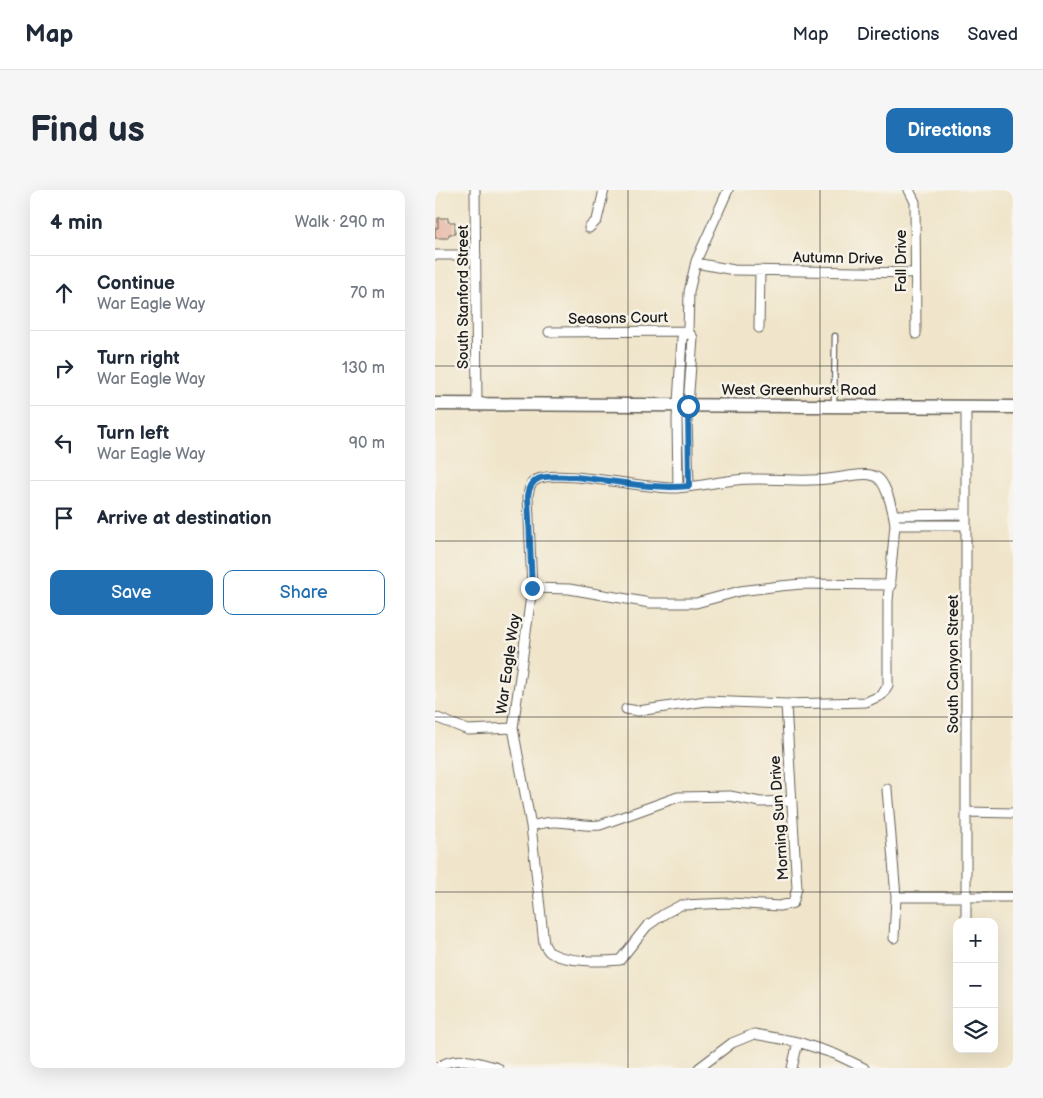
<!DOCTYPE html>
<meta charset="utf-8">
<style>
body{margin:0;font-family:"Balsamiq Sans",sans-serif;background:#f6f6f7;color:#1f2937}
.controls{position:absolute;right:15px;bottom:15px;display:grid;overflow:hidden;border-radius:10px;box-shadow:0 5px 20px #0002}
.controls button{width:45px;height:45px;display:grid;place-items:center;padding:0;border:0;border-bottom:1px solid #e0e1e3;background:#fff;color:#1f2937;font:25px sans-serif}
.stop{position:absolute;width:15px;height:15px;margin:-11px;border:4px solid #1f6fb2;border-radius:50%;background:#fff}
.stop.end{background:#1f6fb2;border-color:#fff;box-shadow:0 1px 5px #0008}
.list{margin:0;padding:0;list-style:none}
h2{display:flex;justify-content:space-between;align-items:center;height:65px;margin:0;padding:0 20px;font-size:21px}
h2 small{font-size:16px;font-weight:400;color:#747a83}
.list li{display:grid;grid-template-columns:32px 1fr auto;gap:15px;align-items:center;box-sizing:border-box;height:75px;padding:0 20px;border-top:1px solid #e0e1e3}
.list b{display:block;font-size:19px;white-space:nowrap}
.list p{margin:0;font-size:16px;white-space:nowrap;color:#747a83}
.list em{font-size:16px;font-style:normal;color:#747a83}
.actions{display:flex;gap:10px;padding:15px 20px}
.actions a{flex:1;padding:11px 0;border:1px solid #1f6fb2;border-radius:10px;text-align:center;font-size:18px;color:#1f6fb2}
.actions .main{background:#1f6fb2;color:#fff}
.icon{flex:none;width:28px;height:28px;fill:none;stroke:currentColor;stroke-width:2;stroke-linecap:round;stroke-linejoin:round}
.map{position:relative;flex:none;width:578px;height:878px;overflow:hidden;border-radius:10px}
header{display:flex;align-items:center;gap:30px;box-sizing:border-box;height:70px;padding:0 25px;background:#fff;border-bottom:1px solid #e0e1e3}
header strong{font-size:24px}
nav{display:flex;gap:28px;margin-inline-start:auto;font-size:18px}
.intro{display:flex;align-items:center;justify-content:space-between;box-sizing:border-box;height:120px;padding:0 30px}
h1{margin:0;font-size:35px}
.button{padding:12px 22px;border-radius:10px;background:#1f6fb2;color:#fff;font-size:18px;font-weight:700}
main{display:flex;gap:30px;padding:0 30px}
aside{flex:1;background:#fff;border-radius:10px;box-shadow:0 5px 20px #0002}
.map>svg:first-child{display:block}
.building{fill:#e5af9e}
.lines{fill:none;stroke-linecap:round;stroke-linejoin:round}
.lane-casing{stroke:#666259;stroke-width:7}
.street-casing{stroke:#666259;stroke-width:11}
.secondary-casing{stroke:#666259;stroke-width:15}
.lane{stroke:#fff;stroke-width:4.5}
.street{stroke:#fff;stroke-width:9}
.secondary{stroke:#fff;stroke-width:12}
.route{stroke:#1f6fb2;stroke-width:6}
.grid{fill:none;stroke:#1c1c1c;stroke-width:1;stroke-opacity:0.55}
.labels{text-anchor:middle;stroke-width:5;stroke-linejoin:round;paint-order:stroke}
.street-label{font-size:15px;fill:#1c1c1c;stroke:#f7f3e8}
</style>
<header>
<strong>Map</strong>
<nav><a>Map</a><a>Directions</a><a>Saved</a></nav>
</header>
<div class="intro"><h1>Find us</h1><a class="button">Directions</a></div>
<main>
<aside>
<h2>4 min<small>Walk · 290 m</small></h2>
<ul class="list">
<li><svg class="icon" aria-label="ahead" viewBox="0 0 24 24"><path d="M12 20V5M6 11l6-6 6 6"/></svg><div><b>Continue</b><p>War Eagle Way</p></div><em>70 m</em></li>
<li><svg class="icon" aria-label="right" viewBox="0 0 24 24"><path d="M7 20v-9h11M14 6l5 5-5 5"/></svg><div><b>Turn right</b><p>War Eagle Way</p></div><em>130 m</em></li>
<li><svg class="icon" aria-label="left" viewBox="0 0 24 24"><path d="M17 20v-9H6M10 6l-5 5 5 5"/></svg><div><b>Turn left</b><p>War Eagle Way</p></div><em>90 m</em></li>
<li><svg class="icon" aria-label="arrive" viewBox="0 0 24 24"><path d="M6 21V4h12l-3 4 3 4H6"/></svg><div><b>Arrive at destination</b></div></li>
</ul>
<div class="actions"><a class="main">Save</a><a>Share</a></div>
</aside>
<div class="map">
<svg width="578" height="878" viewBox="0 0 578 878">
<rect width="100%" height="100%" fill="#f7f3e8"/>
<filter id="ink" filterUnits="userSpaceOnUse"><feTurbulence type="fractalNoise" baseFrequency=".02" numOctaves="2"/><feDisplacementMap in="SourceGraphic" scale="10" xChannelSelector="R" yChannelSelector="G"/><feConvolveMatrix kernelMatrix="1 2 1 2 8 2 1 2 1" color-interpolation-filters="sRGB"/></filter>
<filter id="wash" filterUnits="userSpaceOnUse"><feTurbulence type="fractalNoise" baseFrequency=".0096" numOctaves="4" result="noise"/><feDisplacementMap in="SourceGraphic" scale="20" xChannelSelector="R" yChannelSelector="G"/><feGaussianBlur stdDeviation="1.12" result="paint"/><feColorMatrix in="noise" values="0 0 0 0 0 0 0 0 0 0 0 0 0 0 0 0 0 1.4 0 .05"/><feComposite in="paint" operator="in"/></filter>
<g filter="url(#wash)">
<rect width="100%" height="100%" fill="#f0e5ca"/>
<g id="blocks">
<path class="building" d="M3,28H13V32H20V44H14L13,48H0V38H3Z"/>
</g>
</g>
<g filter="url(#ink)">
<use href="#blocks" fill-opacity="0" stroke="#666259" stroke-width="1"/>
<g class="lines">
<defs>
<path id="lane" d="M399,214L400,146"/>
<path id="street" d="M40,0L42,214
M474,0L480,12L481,144
M154,38L162,30L169,0
M0,65H41
M261,71L266,74L299,80L480,83
M324,138L325,80
M253,141L258,148L252,229L254,296
M114,142L253,141
M531,217V732
M243,298L242,229L247,148L253,141L254,102L261,71L293,0
M459,325L531,324
M460,335H531
M97,398L134,399L215,413H261L305,401L345,396L367,394L456,395
M191,519L203,521L271,511L351,514
M0,527L33,540L78,538L96,636L109,754C111,757 113,762 116,763C132,772 167,772 185,770L212,736L229,724L246,715L296,713L344,716L358,713L362,698L351,514L431,512L447,505L453,495V411L460,335C459,324 452,296 444,289C436,282 423,285 414,286C402,288 389,290 376,290C351,291 326,287 301,290C281,292 261,297 240,298C212,299 120,278 101,290C95,293 94,299 93,306L97,398L78,538
M452,599L461,707L459,748
M532,622L578,623
M96,636C104,634 111,632 120,632C136,632 150,637 165,635L243,607L295,606L325,612L357,611
M461,707H578
M2,878C20,864 43,872 63,878
M264,878L297,853L319,844L363,852L400,864L429,878
M357,878L363,852"/>
<path id="secondary" d="M0,214L578,217"/>
</defs>
<use href="#lane" class="lane-casing"/>
<use href="#street" class="street-casing"/>
<use href="#secondary" class="secondary-casing"/>
<use href="#lane" class="lane"/>
<use href="#street" class="street"/>
<use href="#secondary" class="secondary"/>
</g>
</g>
<g class="lines" filter="url(#ink)">
<path class="route" d="M97,398L93,306C94,298 97,291 105,288C115,285 129,287 140,287C178,290 215,300 254,296L253,216"/>
</g>
<path class="grid" d="M193,0V878M385,0V878M0,176H578M0,351H578M0,527H578M0,702H578"/>
<g class="labels">
<g class="street-label">
<text transform="translate(403 68) rotate(1)" y="5">Autumn Drive</text>
<text transform="translate(466 71) rotate(-90)" y="5">Fall Drive</text>
<text transform="translate(28 107) rotate(-90)" y="5">South Stanford Street</text>
<text transform="translate(183 128) rotate(-1)" y="5">Seasons Court</text>
<text x="364" y="205">West Greenhurst Road</text>
<text transform="translate(73 474) rotate(-82)" y="5">War Eagle Way</text>
<text transform="translate(518 474) rotate(-90)" y="5">South Canyon Street</text>
<text transform="translate(344 628) rotate(-94)" y="5">Morning Sun Drive</text>
</g>
</g>
</svg>
<div class="controls">
<button>+</button>
<button>−</button>
<button><svg class="icon" aria-label="layers" viewBox="0 0 24 24"><path d="M12 4l9 5-9 5-9-5zM3 14l9 5 9-5"/></svg></button>
</div>
<div class="stop" style="left:253px;top:216px"></div>
<div class="stop end" style="left:97px;top:398px"></div>
</div>
</main>
